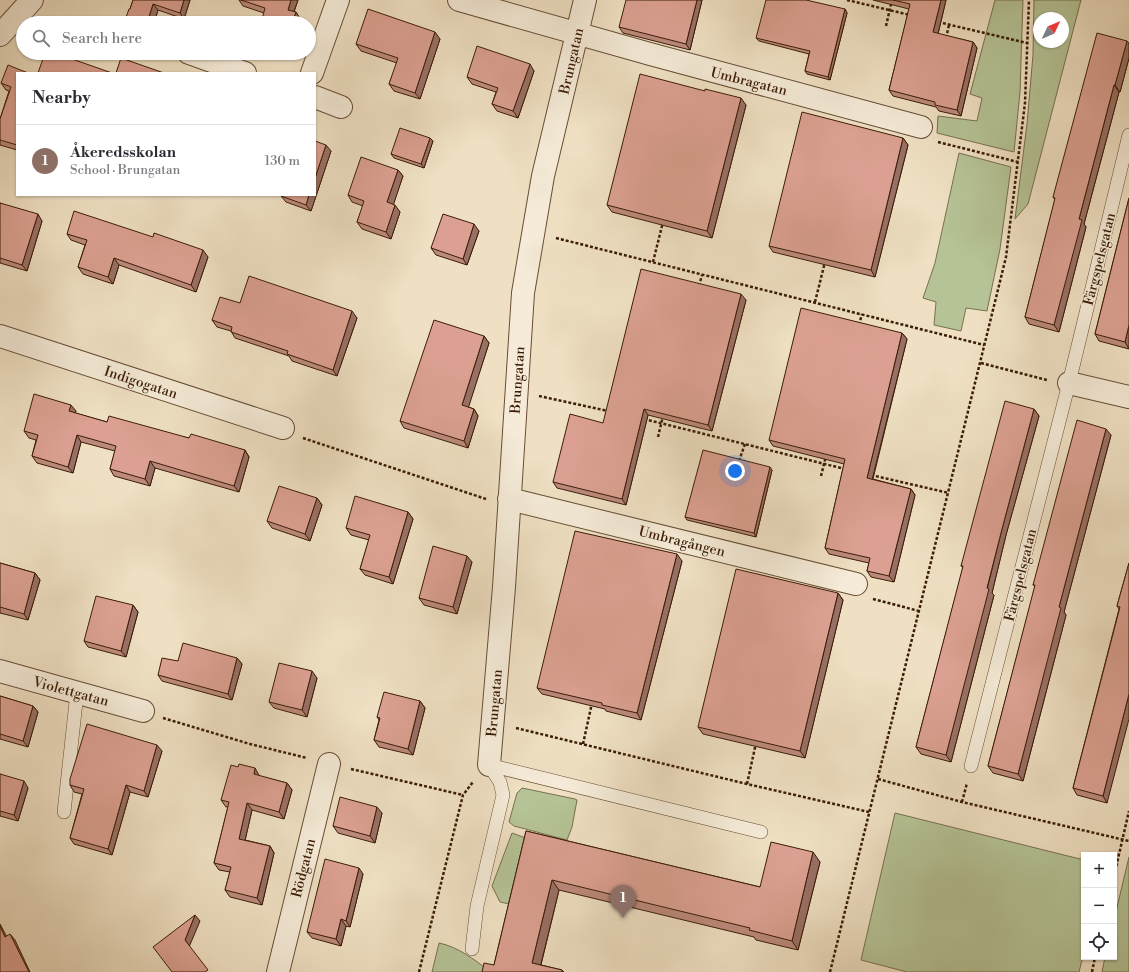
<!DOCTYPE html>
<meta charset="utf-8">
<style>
body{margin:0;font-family:"Libre Bodoni",serif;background:#f7f7f7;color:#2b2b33}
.controls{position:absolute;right:12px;bottom:12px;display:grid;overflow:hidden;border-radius:0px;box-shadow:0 1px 3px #0004}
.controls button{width:36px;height:36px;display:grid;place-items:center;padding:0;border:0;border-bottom:1px solid #e1e1e2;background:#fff;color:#2b2b33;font:20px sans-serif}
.compass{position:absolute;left:1033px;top:12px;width:36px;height:36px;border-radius:50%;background:#fff;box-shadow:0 1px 3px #0004;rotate:46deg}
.you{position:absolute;left:735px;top:471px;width:14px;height:14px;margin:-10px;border:3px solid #fff;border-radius:50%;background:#1a73e8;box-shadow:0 0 0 6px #1a73e833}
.badge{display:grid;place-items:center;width:26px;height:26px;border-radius:50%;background:#ea580c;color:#fff;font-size:13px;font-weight:700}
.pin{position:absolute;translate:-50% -33px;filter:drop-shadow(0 1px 2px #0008)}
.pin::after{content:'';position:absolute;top:21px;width:14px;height:12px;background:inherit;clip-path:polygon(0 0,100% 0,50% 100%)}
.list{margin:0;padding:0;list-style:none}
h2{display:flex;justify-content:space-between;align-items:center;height:52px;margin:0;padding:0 16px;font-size:17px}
h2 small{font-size:13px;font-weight:400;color:#7c7c81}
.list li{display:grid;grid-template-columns:26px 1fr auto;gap:12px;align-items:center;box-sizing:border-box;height:72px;padding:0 16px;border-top:1px solid #e1e1e2}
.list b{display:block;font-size:15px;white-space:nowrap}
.list p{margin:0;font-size:13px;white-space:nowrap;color:#7c7c81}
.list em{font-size:13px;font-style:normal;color:#7c7c81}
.icon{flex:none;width:22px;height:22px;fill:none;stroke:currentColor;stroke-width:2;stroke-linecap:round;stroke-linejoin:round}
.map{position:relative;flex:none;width:1129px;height:972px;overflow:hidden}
.search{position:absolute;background:#fff;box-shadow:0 1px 3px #0004;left:16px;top:16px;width:300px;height:44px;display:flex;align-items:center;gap:10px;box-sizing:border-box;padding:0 14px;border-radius:22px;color:#7c7c81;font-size:15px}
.panel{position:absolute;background:#fff;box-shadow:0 1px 3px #0004;left:16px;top:72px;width:300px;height:124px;border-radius:0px}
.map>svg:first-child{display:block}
.green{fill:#b5c396;stroke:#78704e;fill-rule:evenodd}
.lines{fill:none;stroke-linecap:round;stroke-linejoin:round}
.lane-casing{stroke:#684d34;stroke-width:14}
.street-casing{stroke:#684d34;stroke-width:24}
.path{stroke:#3b1c05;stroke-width:2.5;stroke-dasharray:3 2;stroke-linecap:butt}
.lane{stroke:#f5ebd8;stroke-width:13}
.street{stroke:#f5ebd8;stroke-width:22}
.wall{fill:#bc8a7d;stroke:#3b1c05}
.shaded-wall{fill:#997066;stroke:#3b1c05}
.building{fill:#dba091;stroke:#3b1c05}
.labels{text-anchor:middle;stroke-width:3;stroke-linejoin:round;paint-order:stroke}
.street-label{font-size:14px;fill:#3b1c05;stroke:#f5ebd8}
</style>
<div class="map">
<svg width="1129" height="972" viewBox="0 0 1129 972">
<rect width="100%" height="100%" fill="#efe0c3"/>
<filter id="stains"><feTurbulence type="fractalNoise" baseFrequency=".005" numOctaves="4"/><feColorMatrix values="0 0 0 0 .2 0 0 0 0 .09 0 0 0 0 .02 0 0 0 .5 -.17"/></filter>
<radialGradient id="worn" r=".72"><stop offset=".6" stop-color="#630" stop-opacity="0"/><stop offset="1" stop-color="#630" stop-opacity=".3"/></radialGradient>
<path class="green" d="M995,0H1023L1020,92L1014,152L937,133L938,116L977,121L982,98L970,94Z
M1034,0H1081L1028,204L1015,219L1027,124L1033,55ZM1039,18H1063V42H1039Z
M959,153L1011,167L1000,249L987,311L966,308L961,331L934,325L936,302L923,298L935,263Z
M522,788L575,799L577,800L572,827L567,840L514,826L509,822L517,793Z
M895,813L1084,860V952L1079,972H907L861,960Z
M512,833L531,840L514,905L500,902L492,886Z
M1129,857V972H1102L1105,957H1114V920Z
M439,943C458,947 474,959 489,971L488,972H432Z"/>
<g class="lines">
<defs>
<path id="lane" d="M489,765L761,832
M971,766L1069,383L1129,135
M64,812L77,693
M472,949L477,906L503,795L500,782L489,765"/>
<path id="street" d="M459,0L650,54L921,127
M0,35L32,0
M189,53L245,73
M312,73L338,0
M315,97L341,107
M0,336L283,428
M1069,383L1129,397
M509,499L856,584
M0,671L143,711
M489,765L504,587L523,293L543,176L585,0
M278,972L329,764"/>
</defs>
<use href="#lane" class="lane-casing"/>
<use href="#street" class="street-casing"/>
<path class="path" d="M847,0L910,15
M938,22L1027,43
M886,26L892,0
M946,38L949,25
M938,142L1018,162
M556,238L984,345
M653,262L663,222
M699,286L702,275
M815,302L825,262
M859,325L862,314
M981,363L1047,380
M539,396L608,411
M644,419L845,469
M658,437L663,416
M303,438L486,499
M739,461L745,444
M871,475L949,493
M821,476L826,456
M873,599L919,611
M163,718L250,744L307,758
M516,728L747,784L869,812
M583,744L592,703
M351,769L463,795
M878,779L962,802L1129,841
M747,784L756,743
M962,802L967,783
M1114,876L1129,811
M419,972L463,795L473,782
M830,972L1006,257L1025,103L1029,0
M1092,972L1095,957"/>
<use href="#lane" class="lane"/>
<use href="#street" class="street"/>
</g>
<path class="wall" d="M133,0H190L184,19L158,10L154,23H124L130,9Z
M239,0H298L294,12H296L300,19L264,13L243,6Z
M702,0L690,50L623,33L619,27Z
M873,0H946L938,34L973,42L977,48L961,116L939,111L936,107L893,96L889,90L909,9Z
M845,9L847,13L830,80L807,74L805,71L809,54L759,41L756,38Z
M440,39L420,99L394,91L389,84L397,63L361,51L356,44Z
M1129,43V58L1120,92H1119L1084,224L1086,227L1059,332L1029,324L1025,317L1055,200L1053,197Z
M279,53H289L288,56Z
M534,71L518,118L497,111L492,104L496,92L472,84L467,77Z
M17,73V150L0,145V119L9,91L6,90L1,83Z
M746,105L712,238L612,212L607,205Z
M903,138L908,145L875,277L773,252L769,246Z
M433,141L424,168L394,158L391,154Z
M331,151L311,211L286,202L281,196Z
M398,170L403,176L393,204L400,212L391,239L362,229L357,222L363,206L352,202L348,195Z
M1129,198V349L1099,341L1095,334Z
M0,203L42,221L27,271L0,263Z
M479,231L467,265L436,255L431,248Z
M67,234L208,257L196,292L119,265L113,284L83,274L78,267L85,245L71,240Z
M746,300L712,431L648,415L626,505L557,488L553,482L603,423Z
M240,303L357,318L337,376L292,361L289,356L235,338L231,331L217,327L212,320Z
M902,333L907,339L873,479L911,489L915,495L894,582L871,577L867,571L869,563L829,554L825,548L844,464L773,446L769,440Z
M484,336L489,343L468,407L474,409L478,416L468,448L404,428L400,421Z
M1034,409L1039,416L1006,535L992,593L994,595L951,762L921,754L916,747L963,568L961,566Z
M76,411L75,413L107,422L189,438L245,450L249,457L239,492L155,468L150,486L114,476L110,469L115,451L81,442L73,473L37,463L32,456L36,440L29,438L24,431Z
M1111,435L1064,612L1066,615L1023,781L993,773L988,766L1035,587L1033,585Z
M772,470L756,537L687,520L685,517Z
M317,498L322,505L310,541L272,528L267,521Z
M408,512L413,519L393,584L365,575L360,569L369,540L351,535L346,528Z
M682,561L641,720L606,711L605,709L542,694L537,688Z
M472,562L457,614L424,605L419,598Z
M0,563L35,573L40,580L28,620L0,613Z
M1129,563L1107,803L1077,795L1073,788L1119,609L1117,606Z
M838,593L843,600L805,758L703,734L698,727Z
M133,605L138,612L126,657L88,647L84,641Z
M237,658L242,664L232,700L162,681L158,675L178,661Z
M317,678L307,717L274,708L269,702Z
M0,696L33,706L38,712L28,747L0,739Z
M420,701L425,708L413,755L379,747L374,740L379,720L377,717Z
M162,751L148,797L130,792L112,855L74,844L70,838L82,794L74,792L70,785Z
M0,774L28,788L18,821L0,816Z
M259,775V776L287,783L292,790L284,819L252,810L245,840L270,846L274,853L262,905L230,897L225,890L230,872L219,870L214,863L228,807H226L221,800Z
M382,813L375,843L338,833L333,826Z
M526,831L760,887L820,862L798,950L756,940L754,937L559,890L541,965L562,970L564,972H482L494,965Z
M363,874L350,927L346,926L341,946L312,938L307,932Z"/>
<path class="shaded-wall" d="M184,0H190L184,19L180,13Z
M291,0H298L292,17L288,10Z
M697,0H702L690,50L686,44Z
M941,0H946L937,38L933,32Z
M153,4L158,10L154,23H147Z
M845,9L847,13L830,80L828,77Z
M296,12L300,19L299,23H292Z
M435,32L440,39L420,99L415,93Z
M1127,41L1129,43V58L1120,92L1115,85Z
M973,42L977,48L961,116L957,110Z
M286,53H289L288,56Z
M530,64L534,71L518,118L513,111Z
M1114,85L1119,92L1084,224L1086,227L1059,332L1054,325L1079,219Z
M741,98L746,105L712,238L707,231Z
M430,138L433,141L424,168L421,164Z
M903,138L908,145L875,277L871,270Z
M326,145L331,151L311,211L306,205L309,195H315V178Z
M398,170L403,176L392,209L387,202Z
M395,205L400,212L391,239L386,232Z
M38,214L42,221L27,271L22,265Z
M474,224L479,231L467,265L463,259Z
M203,250L208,257L196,292L191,285Z
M114,258L119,265L113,284L108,277Z
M741,294L746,300L712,431L708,425Z
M352,311L357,318L337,376L333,370Z
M1129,325V349L1125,342Z
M902,333L907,339L871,484L867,478Z
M484,336L489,343L467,412L462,405Z
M71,405L76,411L74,417L69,411Z
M474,409L478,416L468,448L464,441Z
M644,409L648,415L626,505L622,499Z
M1034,409L1039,416L1006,535L992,593L994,595L951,762L946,755L1002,529Z
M1106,429L1111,435L1064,612L1066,615L1023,781L1018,774L1059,607Z
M77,435L81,442L73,473L68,467Z
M245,450L249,457L239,492L234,486Z
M150,461L155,468L150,486L145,479Z
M770,467L772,470L756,537L754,533Z
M911,489L915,495L894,582L889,576Z
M317,498L322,505L310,541L305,534Z
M408,512L413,519L393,584L389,577Z
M677,554L682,561L641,720L637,713Z
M467,556L472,562L457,614L453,607Z
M35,573L40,580L28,620L24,614Z
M838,593L843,600L805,758L800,751Z
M133,605L138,612L126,657L121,651Z
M237,658L242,664L232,700L228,694Z
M312,671L317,678L307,717L302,710Z
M1129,694V719L1107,803L1103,796Z
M420,701L425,708L413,755L408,749Z
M33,706L38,712L28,747L23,741Z
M157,745L162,751L148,797L144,791Z
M255,768L259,775V781L254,774Z
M24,781L28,788L18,821L14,815Z
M287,783L292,790L284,819L279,812Z
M126,785L130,792L112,855L108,849Z
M247,803L252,810L244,845L239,839Z
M377,807L382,813L375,843L370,836Z
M270,846L274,853L262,905L257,898Z
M813,852L820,862L798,950L792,941Z
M359,868L363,874L350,927L346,921Z
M552,880L559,890L539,972L532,963Z
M195,915L200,921L189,947L185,940Z
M341,919L346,926L341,946L336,939Z
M0,924L10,943L5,937L0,926Z
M10,934L15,940L30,972H29Z"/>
<path class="building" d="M133,0H184L180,13L153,4L147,23H124L129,9H130Z
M241,0H291L288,10L296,12L292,23H261L265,8Z
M626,0H697L686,44L619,27Z
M766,0H806L845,9L828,77L805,71L810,51L756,38Z
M893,0H941L933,32L973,42L957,110L935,105V102L889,90L910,4Z
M368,9L435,32L415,93L389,84L398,58L356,44Z
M1097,33L1127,41L1115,85H1114L1079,219L1082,220L1054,325L1025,317L1055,198L1053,197Z
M477,46L530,64L513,111L492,104L498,88L467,77Z
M45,53H55L112,73H38Z
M121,58L164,73H116Z
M8,65L28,73H17V145L0,140V119L11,87L1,83Z
M640,74L705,91V89L741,98L707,231L607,205Z
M802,112L903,138L871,270L769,246Z
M400,128L430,138L421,164L391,154Z
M315,141L326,145L315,178Z
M361,157L398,170L387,202L395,205L386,232L357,222L364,201L348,195Z
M282,195H309L306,205L281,196Z
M1129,198V325L1125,342L1095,334Z
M0,203L38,214L22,265L0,258Z
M74,211L153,237L154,233L203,250L191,285L114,258L108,277L78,267L87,240L67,234Z
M443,214L474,224L463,259L431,248Z
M641,269L741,294L708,425L644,409L622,499L553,482L570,414L603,423Z
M249,276L352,311L333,370L287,354L288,351L231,332L232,327L212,320L220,297L240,303Z
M801,308L902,333L867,478L911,489L889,576L867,571L870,558L825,548L845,459L769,440Z
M434,320L484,336L462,405L474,409L464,441L400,421Z
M34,394L71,405L69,411L107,422L109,416L189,438L191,434L245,450L234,486L150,461L145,479L110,469L116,446L77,435L68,467L32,456L38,435L24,431Z
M1005,401L1034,409L1002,529L987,588L989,589L946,755L916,747L963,566H961Z
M1077,420L1106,429L1059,607L1061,608L1018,774L988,766L1035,585H1033Z
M703,450L770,467L754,533L685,517Z
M279,486L317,498L305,534L267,521Z
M355,496L408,512L389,577L360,569L370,535L346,528Z
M575,531L677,554L637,713L602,705V703L537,688Z
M433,546L467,556L453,607L419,598Z
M0,563L35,573L24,614L0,607Z
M1129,563V694L1103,796L1073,788L1120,607L1117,606Z
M736,569L838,593L800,751L698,727Z
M96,596L133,605L121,651L84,641Z
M183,643L237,658L228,694L158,675L162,658L178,661Z
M279,663L312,671L302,710L269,702Z
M384,692L420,701L408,749L374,740L380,718L377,717Z
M0,696L33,706L23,741L0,734Z
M87,724L157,745L144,791L126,785L108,849L70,838L84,789L70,785V779Z
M239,764L255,768L254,774L287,783L279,812L247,803L239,839L270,846L257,898L225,890L231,867L214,863L229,802L221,800L231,765L238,767Z
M0,774L24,781L14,815L0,811Z
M340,797L377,807L370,836L333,826Z
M526,831L760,887L771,842L813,852L792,941L749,930L750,928L552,880L532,963L562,970V972H482L484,963L494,965Z
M325,859L359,868L346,921L341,919L336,939L307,932Z
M195,915L185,940L208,970L205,972H172L153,947Z
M0,926L5,937L10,934L29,972H0Z"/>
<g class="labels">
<g class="street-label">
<text transform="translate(571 61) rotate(-77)" y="5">Brungatan</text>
<text transform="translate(749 81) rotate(14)" y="5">Umbragatan</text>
<text transform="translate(1099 259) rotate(-76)" y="5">Färgspelsgatan</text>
<text transform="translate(517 380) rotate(-86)" y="5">Brungatan</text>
<text transform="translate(141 382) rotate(18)" y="5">Indigogatan</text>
<text transform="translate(682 541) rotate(14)" y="5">Umbragången</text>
<text transform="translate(1020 575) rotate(-76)" y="5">Färgspelsgatan</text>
<text transform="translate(71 691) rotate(15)" y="5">Violettgatan</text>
<text transform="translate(494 703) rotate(-85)" y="5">Brungatan</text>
<text transform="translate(303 868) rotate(-76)" y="5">Rödgatan</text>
</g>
</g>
<rect width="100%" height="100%" filter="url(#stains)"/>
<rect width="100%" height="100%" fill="url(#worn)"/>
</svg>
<div class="controls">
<button>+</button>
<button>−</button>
<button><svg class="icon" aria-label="locate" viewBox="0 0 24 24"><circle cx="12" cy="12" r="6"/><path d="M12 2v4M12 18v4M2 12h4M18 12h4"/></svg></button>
</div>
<svg class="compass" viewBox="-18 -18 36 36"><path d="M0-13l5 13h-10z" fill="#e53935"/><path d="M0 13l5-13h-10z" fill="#7c7c81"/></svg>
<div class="you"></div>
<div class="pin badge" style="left:623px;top:918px;background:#8d6e63">1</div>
<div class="search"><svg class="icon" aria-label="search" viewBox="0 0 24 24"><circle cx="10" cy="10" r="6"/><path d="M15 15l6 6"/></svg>Search here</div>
<section class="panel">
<h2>Nearby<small></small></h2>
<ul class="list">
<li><span class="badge" style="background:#8d6e63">1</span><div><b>Åkeredsskolan</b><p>School · Brungatan</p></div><em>130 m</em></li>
</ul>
</section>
</div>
